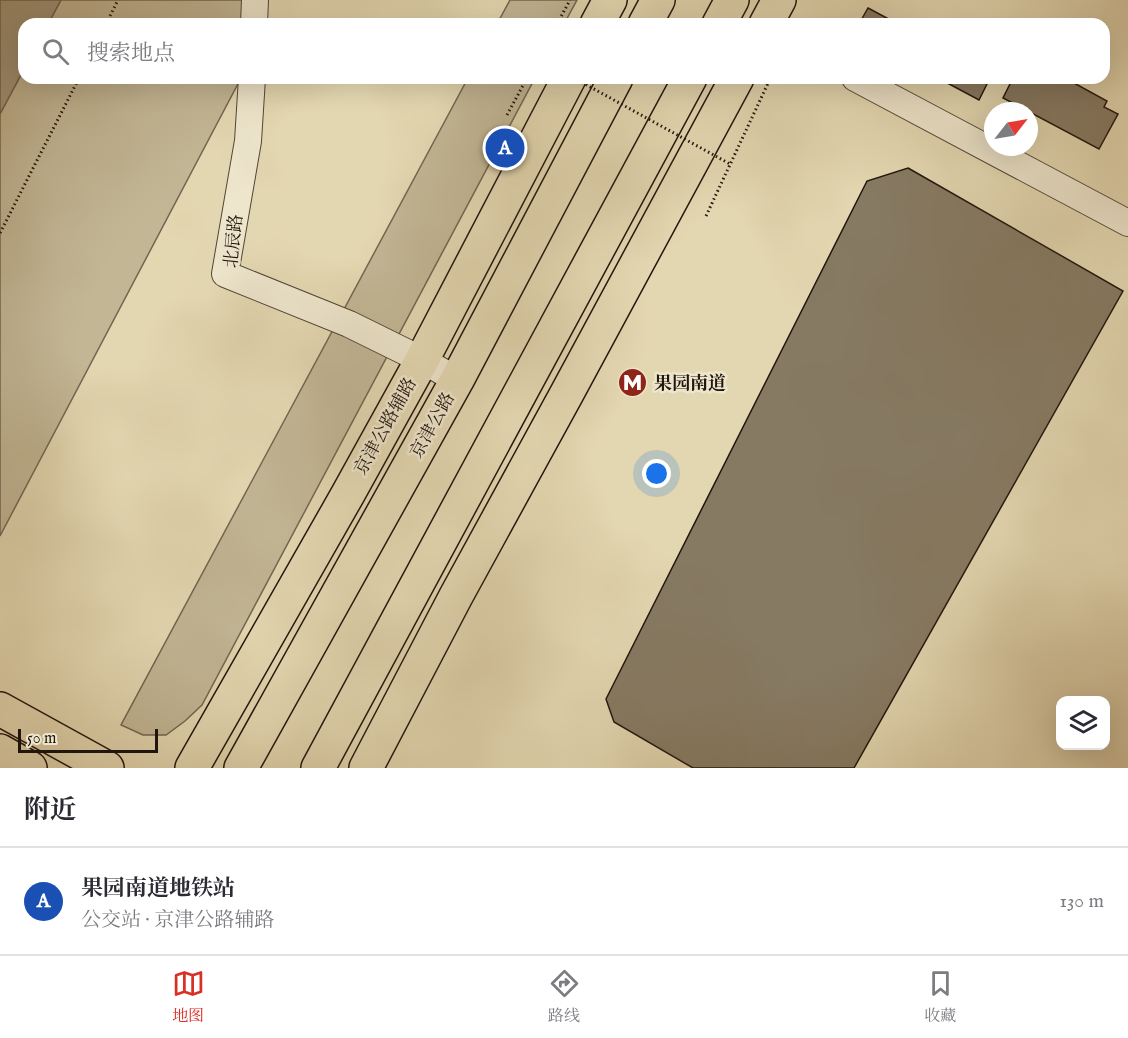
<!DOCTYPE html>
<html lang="zh">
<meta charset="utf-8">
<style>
body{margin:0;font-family:"IM FELL English","Noto Serif SC",serif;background:#f2f2f3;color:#2b2b33}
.controls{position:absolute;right:18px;bottom:18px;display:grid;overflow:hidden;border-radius:12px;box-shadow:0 6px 24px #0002}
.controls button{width:54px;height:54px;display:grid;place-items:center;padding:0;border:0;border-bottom:2px solid #e1e1e2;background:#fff;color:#2b2b33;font:30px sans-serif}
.compass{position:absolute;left:984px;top:102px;width:54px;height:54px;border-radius:50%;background:#fff;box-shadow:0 6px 24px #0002;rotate:59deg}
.scale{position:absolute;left:18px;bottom:15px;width:140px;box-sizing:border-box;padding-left:6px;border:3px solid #21160e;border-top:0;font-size:16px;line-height:21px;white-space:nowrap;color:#21160e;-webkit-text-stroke:4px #ede5cc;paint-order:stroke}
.you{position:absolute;left:657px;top:474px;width:21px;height:21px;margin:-15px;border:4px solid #fff;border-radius:50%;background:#1a73e8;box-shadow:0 0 0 9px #1a73e833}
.badge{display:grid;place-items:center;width:39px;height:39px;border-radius:50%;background:#d93025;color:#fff;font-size:20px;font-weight:700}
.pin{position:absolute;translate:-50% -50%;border:3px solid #fff;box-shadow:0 2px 6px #0006}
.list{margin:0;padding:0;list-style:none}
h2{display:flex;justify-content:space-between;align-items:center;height:78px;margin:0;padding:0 24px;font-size:26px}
h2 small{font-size:20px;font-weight:400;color:#7c7c81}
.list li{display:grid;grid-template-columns:39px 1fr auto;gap:18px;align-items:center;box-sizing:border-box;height:108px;padding:0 24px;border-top:2px solid #e1e1e2}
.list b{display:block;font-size:22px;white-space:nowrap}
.list p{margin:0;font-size:20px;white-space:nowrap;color:#7c7c81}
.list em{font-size:20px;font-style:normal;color:#7c7c81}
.icon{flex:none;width:33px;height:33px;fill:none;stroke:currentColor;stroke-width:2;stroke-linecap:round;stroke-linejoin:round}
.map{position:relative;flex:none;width:1128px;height:768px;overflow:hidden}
.search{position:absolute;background:#fff;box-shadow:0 6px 24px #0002;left:18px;right:18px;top:18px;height:66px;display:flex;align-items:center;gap:15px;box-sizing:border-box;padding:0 21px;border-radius:18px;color:#7c7c81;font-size:22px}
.sheet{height:186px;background:#fff}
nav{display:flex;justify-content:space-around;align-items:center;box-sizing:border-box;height:84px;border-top:2px solid #e1e1e2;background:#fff;font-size:16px;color:#7c7c81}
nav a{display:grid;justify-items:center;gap:3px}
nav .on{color:#d93025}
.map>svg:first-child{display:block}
.green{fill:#c2b695;stroke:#726652;stroke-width:1.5}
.water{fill:#a1957a;stroke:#6e624f;stroke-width:1.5}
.building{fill:#867a63;stroke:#21160e;stroke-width:1.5}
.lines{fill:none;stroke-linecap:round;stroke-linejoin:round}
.minor-casing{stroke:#524637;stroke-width:28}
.major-casing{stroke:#21160e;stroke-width:36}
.highway-casing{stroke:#21160e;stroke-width:36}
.path{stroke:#21160e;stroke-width:3;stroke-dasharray:1.5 3;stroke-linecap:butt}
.minor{stroke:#ede5cc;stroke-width:26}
.major{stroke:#e3d7b1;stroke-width:33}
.highway{stroke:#e3d7b1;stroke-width:33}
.path-bridge{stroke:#21160e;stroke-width:3;stroke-dasharray:1.5 3;stroke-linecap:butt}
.labels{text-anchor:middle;stroke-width:5;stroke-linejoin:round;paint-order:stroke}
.street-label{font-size:18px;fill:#21160e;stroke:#ede5cc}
.poi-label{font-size:18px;font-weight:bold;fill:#21160e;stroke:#ede5cc;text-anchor:start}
</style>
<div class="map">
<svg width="1128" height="768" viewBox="0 0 1128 768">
<rect width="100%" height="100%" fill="#e3d7b1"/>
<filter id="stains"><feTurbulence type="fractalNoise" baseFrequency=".00333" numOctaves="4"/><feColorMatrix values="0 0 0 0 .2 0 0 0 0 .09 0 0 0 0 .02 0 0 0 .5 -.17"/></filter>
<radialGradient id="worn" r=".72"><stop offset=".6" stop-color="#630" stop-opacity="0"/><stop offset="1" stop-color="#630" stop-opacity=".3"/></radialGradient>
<path class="green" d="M61,0H255L254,24H48Z
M510,0H577L564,24H497Z
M24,69V78H241L0,536V114Z
M468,78H535L202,705L185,721L166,735H143L121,725Z"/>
<path class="water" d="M0,0H61L48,24H24V69L0,114Z"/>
<path class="building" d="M868,8L898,24H859Z
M938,78H990L979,100Z
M1013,78H1065L1107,101L1104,107L1118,114L1099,149L1003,98Z
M908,168L1123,291L854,768H693L614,722L606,699L867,181Z"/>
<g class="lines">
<defs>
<path id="minor" d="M254,24L255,0
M252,78L248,141L225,274L349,324L422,360L457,380
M855,78L1128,223"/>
<path id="major" d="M597,24L610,0
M766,24L779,0
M0,709L107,768
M0,751L30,768
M192,768L348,494L422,360L569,78
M366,768L456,596L566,395L737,78"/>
<path id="highway" d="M645,24L658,0
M719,24L732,0
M241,768L457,380L616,78
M318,768L690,78"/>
</defs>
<use href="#minor" class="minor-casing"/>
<use href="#major" class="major-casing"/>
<use href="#highway" class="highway-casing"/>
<path class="path" d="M106,24L118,0
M557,24L570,0
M507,115L527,78
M706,216L770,79
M0,233L79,78"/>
<use href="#minor" class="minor"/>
<use href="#major" class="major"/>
<use href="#highway" class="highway"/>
<path class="path-bridge" d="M574,78L730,164"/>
</g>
<defs>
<symbol id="metro-disc" viewBox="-11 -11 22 22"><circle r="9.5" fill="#8f2418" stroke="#ede5cc"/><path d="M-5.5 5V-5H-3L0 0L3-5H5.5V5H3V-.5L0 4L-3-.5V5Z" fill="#fff"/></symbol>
</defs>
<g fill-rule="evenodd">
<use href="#metro-disc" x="616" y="366" width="33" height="33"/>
</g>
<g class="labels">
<g class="street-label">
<text transform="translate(233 241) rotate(-84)" y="6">北辰路</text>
<text transform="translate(432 425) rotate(-61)" y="6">京津公路</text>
<text transform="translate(385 426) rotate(-61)" y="6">京津公路辅路</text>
</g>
<g class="poi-label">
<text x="654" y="389">果园南道</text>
</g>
</g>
<rect width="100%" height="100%" filter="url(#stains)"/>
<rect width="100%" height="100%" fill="url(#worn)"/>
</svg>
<div class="controls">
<button><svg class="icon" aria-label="layers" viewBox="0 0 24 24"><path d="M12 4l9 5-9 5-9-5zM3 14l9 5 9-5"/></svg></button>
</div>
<svg class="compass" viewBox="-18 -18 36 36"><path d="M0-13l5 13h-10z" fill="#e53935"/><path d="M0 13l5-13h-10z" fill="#7c7c81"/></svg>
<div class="scale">50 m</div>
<div class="you"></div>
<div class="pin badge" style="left:505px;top:148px;background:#1a4fb4">A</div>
<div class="search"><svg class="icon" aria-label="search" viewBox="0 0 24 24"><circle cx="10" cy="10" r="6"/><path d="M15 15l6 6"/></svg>搜索地点</div>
</div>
<section class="sheet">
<h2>附近<small></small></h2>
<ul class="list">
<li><span class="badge" style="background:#1a4fb4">A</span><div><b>果园南道地铁站</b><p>公交站 · 京津公路辅路</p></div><em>130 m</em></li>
</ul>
</section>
<nav>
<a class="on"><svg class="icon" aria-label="map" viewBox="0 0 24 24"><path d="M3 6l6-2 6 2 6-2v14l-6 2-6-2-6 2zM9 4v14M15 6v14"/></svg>地图</a>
<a><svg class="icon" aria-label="directions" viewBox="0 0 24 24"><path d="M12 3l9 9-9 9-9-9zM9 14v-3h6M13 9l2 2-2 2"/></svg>路线</a>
<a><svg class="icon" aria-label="saved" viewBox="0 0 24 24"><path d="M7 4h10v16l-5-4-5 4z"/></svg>收藏</a>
</nav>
